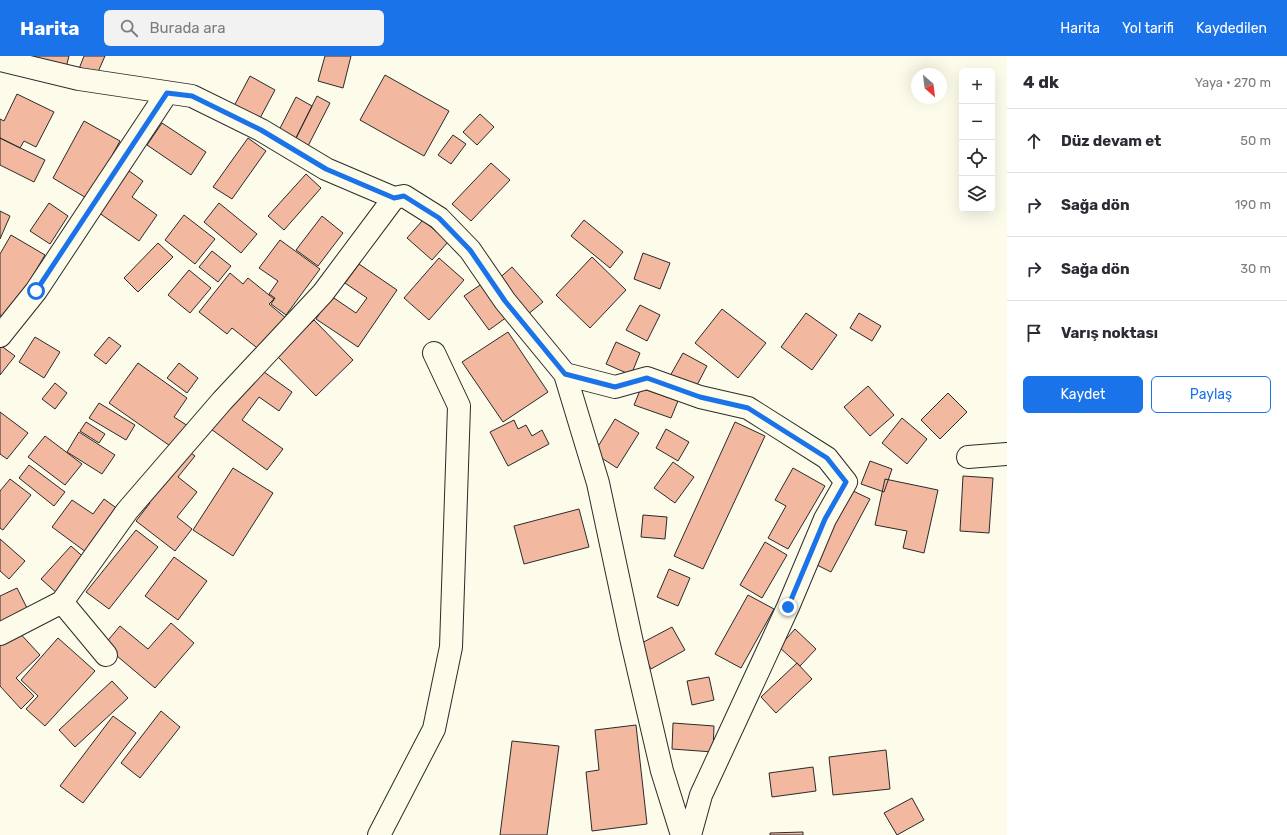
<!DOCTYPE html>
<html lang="tr">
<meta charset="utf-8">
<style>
body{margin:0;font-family:Rubik,sans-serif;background:#f2f2f3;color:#2b2b33}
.controls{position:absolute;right:12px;top:12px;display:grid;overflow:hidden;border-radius:6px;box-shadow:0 4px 16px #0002}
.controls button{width:36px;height:36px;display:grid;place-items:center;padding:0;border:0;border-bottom:1px solid #e1e1e2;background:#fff;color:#2b2b33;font:20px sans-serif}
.compass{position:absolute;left:911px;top:12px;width:36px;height:36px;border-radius:50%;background:#fff;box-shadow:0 4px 16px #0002;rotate:152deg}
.stop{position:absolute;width:12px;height:12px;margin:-9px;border:3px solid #1a73e8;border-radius:50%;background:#fff}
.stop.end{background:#1a73e8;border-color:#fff;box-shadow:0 1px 4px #0008}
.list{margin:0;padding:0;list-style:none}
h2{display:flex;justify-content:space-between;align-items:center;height:52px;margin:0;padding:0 16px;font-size:17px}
h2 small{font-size:13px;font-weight:400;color:#7c7c81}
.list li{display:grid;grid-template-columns:26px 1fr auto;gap:12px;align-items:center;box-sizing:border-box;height:64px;padding:0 16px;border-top:1px solid #e1e1e2}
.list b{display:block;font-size:15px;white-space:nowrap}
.list em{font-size:13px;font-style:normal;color:#7c7c81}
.actions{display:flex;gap:8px;padding:12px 16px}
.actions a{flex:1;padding:9px 0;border:1px solid #1a73e8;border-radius:6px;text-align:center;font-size:14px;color:#1a73e8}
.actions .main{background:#1a73e8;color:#fff}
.icon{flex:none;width:22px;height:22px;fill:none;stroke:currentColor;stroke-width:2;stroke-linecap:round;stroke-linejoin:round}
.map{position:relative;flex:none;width:1007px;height:779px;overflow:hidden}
header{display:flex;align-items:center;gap:24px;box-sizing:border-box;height:56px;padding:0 20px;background:#1a73e8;color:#fff}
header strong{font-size:19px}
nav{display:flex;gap:22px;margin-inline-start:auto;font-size:14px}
.search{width:280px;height:36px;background:#f2f2f3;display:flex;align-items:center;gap:10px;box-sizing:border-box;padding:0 14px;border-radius:6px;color:#7c7c81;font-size:15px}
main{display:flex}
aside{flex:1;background:#fff}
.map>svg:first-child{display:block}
.building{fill:#f2b8a0;stroke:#2b2b2b}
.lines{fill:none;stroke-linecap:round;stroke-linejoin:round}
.street-casing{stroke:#2b2b2b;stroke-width:24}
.street{stroke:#fdfbea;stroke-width:22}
.route{stroke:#1a73e8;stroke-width:5}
</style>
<header>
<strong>Harita</strong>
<div class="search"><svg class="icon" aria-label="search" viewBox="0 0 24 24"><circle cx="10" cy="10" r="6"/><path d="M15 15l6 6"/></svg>Burada ara</div>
<nav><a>Harita</a><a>Yol tarifi</a><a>Kaydedilen</a></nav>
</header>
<main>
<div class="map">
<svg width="1007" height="779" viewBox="0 0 1007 779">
<rect width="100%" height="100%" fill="#fdfbea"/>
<path class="building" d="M0,0H69L64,19Z
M84,0H105L94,25L77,18Z
M325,0H351L343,32L318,25Z
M385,19L449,55L424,100L360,64Z
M250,20L275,34L259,64L234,50Z
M17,38L54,56L36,91L24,85L20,92L0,82V63L4,65Z
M317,40L330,47L308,90L295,84Z
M296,41L312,50L293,88L276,80Z
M480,58L494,71L477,89L463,76Z
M84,65L120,85L88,143L53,122Z
M162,67L206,96L191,119L147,89Z
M453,79L466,88L451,108L438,99Z
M0,82L45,104L34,126L0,109Z
M248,82L266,95L232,143L213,131Z
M491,107L510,124L471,165L452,148Z
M125,112L143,125L132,141L157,159L139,185L95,154Z
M306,118L321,132L284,174L268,160Z
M49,147L68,160L50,188L30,175Z
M219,147L257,178L241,197L204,166Z
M0,155L10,160L0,183Z
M184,159L215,183L195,208L165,184Z
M322,160L343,177L318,210L296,194Z
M423,164L448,186L432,204L407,182Z
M584,164L623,196L610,212L571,180Z
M11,179L45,199L7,263L0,259V198Z
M280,184L320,213L286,259L271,248L275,242L269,238L278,225L259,212Z
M158,187L173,201L138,236L124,222Z
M212,195L231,210L218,226L199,211Z
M643,197L670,207L660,233L634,223Z
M592,201L626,234L590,272L556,239Z
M439,202L464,224L429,264L404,242Z
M359,208L397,234L358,291L316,263L331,240L356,257L367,242L345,227Z
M512,211L543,246L527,259L496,225Z
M189,214L211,232L190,257L168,239Z
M230,217L243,228L248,222L274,243L269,248L287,263L261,295L232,272L227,278L199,256Z
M483,227L507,261L489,274L464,240Z
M640,249L660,259L647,285L626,274Z
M722,253L766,287L738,322L695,287Z
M806,257L837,279L812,314L781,291Z
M859,257L881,270L872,285L850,272Z
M314,264L353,304L316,340L277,300Z
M508,276L548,336L503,366L462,306Z
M35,281L60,296L44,322L19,306Z
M109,281L121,290L106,308L94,299Z
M616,286L640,297L631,319L606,308Z
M0,289L15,300L0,319Z
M683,297L707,310L695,333L670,320Z
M138,307L187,342L174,361L188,370L173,392L109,347Z
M179,307L198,322L187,337L167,322Z
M257,311L292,336L279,355L259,341L242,364L283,393L267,414L211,373Z
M55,327L67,337L55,353L42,343Z
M868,330L894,359L870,380L844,351Z
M641,332L678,345L671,362L634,349Z
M948,337L967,356L940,383L921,364Z
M99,347L135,369L126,384L89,362Z
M0,356L28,377L7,403L0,398Z
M902,362L927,383L907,408L882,387Z
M615,363L639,377L617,412L594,397Z
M514,364L518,373L526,369L532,380L542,374L549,388L508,410L490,376Z
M86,366L105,378L99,387L80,375Z
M735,366L765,380L703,513L674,500Z
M666,373L689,386L678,405L656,392Z
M79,376L115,399L102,418L67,396Z
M45,380L82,408L65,429L28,401Z
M183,391L195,400L178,421L197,436L177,461L192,473L175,495L136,465L150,447L143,441Z
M870,405L892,413L884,436L861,428Z
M673,406L694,421L675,447L654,432Z
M29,409L65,436L54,450L19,422Z
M233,412L273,437L233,500L193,474Z
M793,412L825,430L788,493L768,482L786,450L775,444Z
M963,420L993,422L989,477L960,475Z
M10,423L31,439L3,474L0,472V435Z
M885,423L938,434L924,497L903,492L907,475L875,469Z
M849,433L870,443L831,516L811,506Z
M104,443L122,456L90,499L52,471L72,444L93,458Z
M579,453L589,491L524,508L514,470Z
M643,459L667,461L665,483L641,481Z
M136,474L158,491L109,553L86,536Z
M0,483L25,505L9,523L0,515Z
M765,486L787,499L762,542L740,529Z
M71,490L88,505L58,538L41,523Z
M174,501L207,525L178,564L145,540Z
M669,513L690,522L678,550L657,541Z
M17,532L28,554L0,567V540Z
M748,539L774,553L741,612L715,598Z
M171,567L194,587L155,632L104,589L120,570L148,593Z
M672,571L685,594L651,613L638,589Z
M16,573L40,599L16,622L34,640L21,653L0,630V588Z
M795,573L816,593L800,610L779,591Z
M58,582L95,615L45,670L26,653L38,640L21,624Z
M797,607L812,623L776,657L761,641Z
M709,621L714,644L692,649L687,625Z
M112,625L128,642L75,691L59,674Z
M161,655L180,671L140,722L121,707Z
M113,660L136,677L83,747L60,730Z
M673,667L714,670L713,696L672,693Z
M636,669L647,768L592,775L586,716L599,714L595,674Z
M512,685L559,690L547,779H500Z
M886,694L890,733L833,739L829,701Z
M813,711L816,735L772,741L769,717Z
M912,742L924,764L897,779L884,757Z
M803,776V779H770V777Z"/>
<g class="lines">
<defs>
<path id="street" d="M0,4L79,23L192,40L261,74L326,113L394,142L404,140L439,162L470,194L505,245L565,318L598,427L631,582L662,715L682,779
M0,280L36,235L167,37
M565,318L615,331L647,322L700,341L748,352L827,402L846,426L825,463L788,551L701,739L690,779
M968,401L1007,398
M62,546L127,455L222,345L323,237L394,142
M0,578L62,546L106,599
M379,779L434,673L451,591L459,350L434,297"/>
</defs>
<use href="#street" class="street-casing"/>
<use href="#street" class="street"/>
</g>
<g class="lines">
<path class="route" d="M36,235L167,37L192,40L261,74L326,113L394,142L404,140L439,162L470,194L505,245L565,318L615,331L647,322L700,341L748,352L827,402L846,426L825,463L788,551"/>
</g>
</svg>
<div class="controls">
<button>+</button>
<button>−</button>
<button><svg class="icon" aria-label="locate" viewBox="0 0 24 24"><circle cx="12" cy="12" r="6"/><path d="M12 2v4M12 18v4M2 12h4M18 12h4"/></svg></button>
<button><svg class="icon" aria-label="layers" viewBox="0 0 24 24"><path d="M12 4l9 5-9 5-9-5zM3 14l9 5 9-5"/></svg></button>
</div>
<svg class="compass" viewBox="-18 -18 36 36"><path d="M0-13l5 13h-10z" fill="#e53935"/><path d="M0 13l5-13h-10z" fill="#7c7c81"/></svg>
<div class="stop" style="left:36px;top:235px"></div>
<div class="stop end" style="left:788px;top:551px"></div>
</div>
<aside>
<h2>4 dk<small>Yaya · 270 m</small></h2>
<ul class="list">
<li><svg class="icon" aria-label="ahead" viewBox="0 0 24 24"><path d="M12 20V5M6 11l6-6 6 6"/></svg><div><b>Düz devam et</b></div><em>50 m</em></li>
<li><svg class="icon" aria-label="right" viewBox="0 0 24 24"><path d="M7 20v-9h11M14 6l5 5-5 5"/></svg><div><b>Sağa dön</b></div><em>190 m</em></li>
<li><svg class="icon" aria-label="right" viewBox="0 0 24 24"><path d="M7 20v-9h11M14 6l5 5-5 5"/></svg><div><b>Sağa dön</b></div><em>30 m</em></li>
<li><svg class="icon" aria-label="arrive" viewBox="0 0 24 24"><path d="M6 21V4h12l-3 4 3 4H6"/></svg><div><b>Varış noktası</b></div></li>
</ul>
<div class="actions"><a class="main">Kaydet</a><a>Paylaş</a></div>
</aside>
</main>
